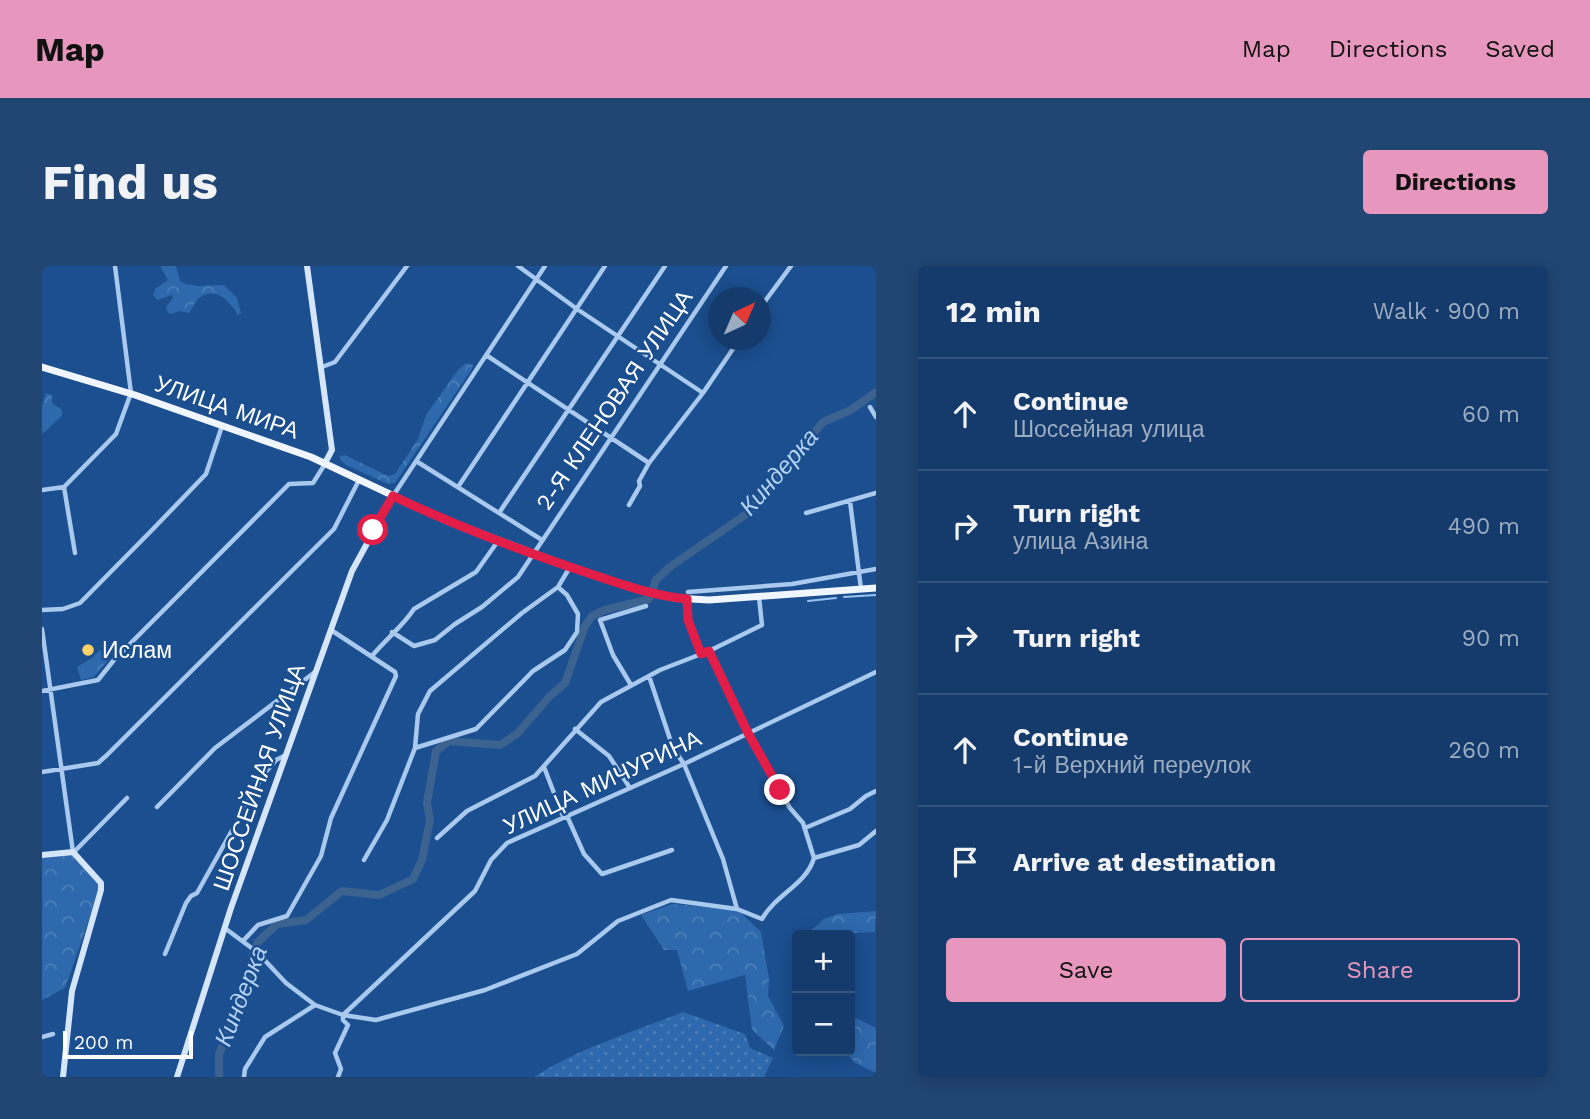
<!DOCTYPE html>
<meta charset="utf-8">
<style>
body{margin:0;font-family:"Work Sans",sans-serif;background:#214673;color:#f1f3f6}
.controls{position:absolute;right:21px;bottom:21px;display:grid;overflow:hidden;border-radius:7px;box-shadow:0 4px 18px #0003}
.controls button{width:63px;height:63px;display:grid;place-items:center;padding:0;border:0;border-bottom:2px solid #33557e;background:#143b6b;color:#f1f3f6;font:35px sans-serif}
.compass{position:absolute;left:666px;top:21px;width:63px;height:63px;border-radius:50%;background:#143b6b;box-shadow:0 4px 18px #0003;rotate:44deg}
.scale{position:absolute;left:21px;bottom:18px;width:130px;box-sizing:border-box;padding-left:7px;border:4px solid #fff;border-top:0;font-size:19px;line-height:24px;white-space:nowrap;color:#fff;-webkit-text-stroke:5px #1b4f8f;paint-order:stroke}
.stop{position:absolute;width:21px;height:21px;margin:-16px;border:5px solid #e11d48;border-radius:50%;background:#fff}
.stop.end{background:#e11d48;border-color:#fff;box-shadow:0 2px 7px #0008}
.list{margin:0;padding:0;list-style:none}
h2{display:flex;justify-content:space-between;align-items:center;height:91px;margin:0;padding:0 28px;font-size:30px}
h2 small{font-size:23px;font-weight:400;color:#9dadc1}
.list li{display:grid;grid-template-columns:46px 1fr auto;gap:21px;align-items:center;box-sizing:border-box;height:112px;padding:0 28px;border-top:2px solid #33557e}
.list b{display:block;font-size:26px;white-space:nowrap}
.list p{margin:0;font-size:23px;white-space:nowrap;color:#9dadc1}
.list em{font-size:23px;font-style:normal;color:#9dadc1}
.actions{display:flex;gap:14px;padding:21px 28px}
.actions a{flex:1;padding:16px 0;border:2px solid #e797bd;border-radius:7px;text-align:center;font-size:24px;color:#e797bd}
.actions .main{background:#e797bd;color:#111}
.icon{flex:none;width:38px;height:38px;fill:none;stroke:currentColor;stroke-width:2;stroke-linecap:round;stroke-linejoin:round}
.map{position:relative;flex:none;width:834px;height:811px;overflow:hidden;border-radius:7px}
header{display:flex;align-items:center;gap:42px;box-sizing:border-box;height:98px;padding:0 35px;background:#e797bd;color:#111}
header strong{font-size:33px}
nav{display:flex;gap:38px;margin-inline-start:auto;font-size:24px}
.intro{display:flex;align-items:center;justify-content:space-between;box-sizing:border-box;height:168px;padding:0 42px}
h1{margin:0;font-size:49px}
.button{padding:18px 32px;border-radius:7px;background:#e797bd;color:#111;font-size:24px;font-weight:700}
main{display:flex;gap:42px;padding:0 42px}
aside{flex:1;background:#143b6b;border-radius:7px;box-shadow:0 4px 18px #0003}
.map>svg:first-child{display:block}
.forest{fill:url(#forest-crowns)}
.garden{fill:url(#garden-dots)}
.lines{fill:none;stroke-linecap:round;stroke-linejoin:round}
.stream{stroke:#9cc4f0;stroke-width:2}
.river{stroke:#3c6290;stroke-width:8}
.street{stroke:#a9c9ee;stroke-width:4.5}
.secondary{stroke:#d6e6fa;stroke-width:6}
.primary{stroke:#f0f6ff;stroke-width:7}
.route{stroke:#e11d48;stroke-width:9}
.poi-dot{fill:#ffd166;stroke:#1b4f8f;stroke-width:2.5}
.labels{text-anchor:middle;stroke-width:5;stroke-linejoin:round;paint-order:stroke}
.street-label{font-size:23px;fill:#fff;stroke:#1b4f8f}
.poi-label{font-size:23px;fill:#fff;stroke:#1b4f8f;text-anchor:start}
.water-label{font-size:24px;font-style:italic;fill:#b5d3f5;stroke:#1b4f8f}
</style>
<header>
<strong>Map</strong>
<nav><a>Map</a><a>Directions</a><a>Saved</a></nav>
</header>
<div class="intro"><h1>Find us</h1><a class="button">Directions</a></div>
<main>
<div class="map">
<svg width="834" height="811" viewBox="0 0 834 811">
<defs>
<pattern id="forest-crowns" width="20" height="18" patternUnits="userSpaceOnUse" patternTransform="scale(1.75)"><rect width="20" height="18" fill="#2e69ad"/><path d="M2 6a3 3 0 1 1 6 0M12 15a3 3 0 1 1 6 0" fill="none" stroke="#4d80b9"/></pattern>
<pattern id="garden-dots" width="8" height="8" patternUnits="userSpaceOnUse" patternTransform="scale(1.75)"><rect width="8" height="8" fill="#2e69ad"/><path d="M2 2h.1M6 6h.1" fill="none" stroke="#4d80b9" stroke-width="1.8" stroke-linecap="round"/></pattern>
</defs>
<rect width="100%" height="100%" fill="#1b4f8f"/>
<path class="forest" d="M118,0H134L138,15L144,18L156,20L182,19L195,32L199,47L196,49C187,35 175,20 157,32C152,36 151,43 147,47L137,45L130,48L126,47L124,41L131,32L130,29L115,34L111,29L113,23L126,14Z
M424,97L431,99L430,103L353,217L346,218L306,200L298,194V190L303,189L346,210L353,208L376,173L384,149L416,104Z
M4,127L10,129V137L20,144V150L0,168V140Z
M58,384L67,393L52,411L39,414L35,401L50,392Z
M29,588L59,620L23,722L0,734V592Z
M630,638L696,644L719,666L727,713L726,730L742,760L732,784L710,764L703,709L646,725L635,684H622L599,649Z
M834,645L833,666L764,669L782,653L796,648Z
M808,749L834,762V807L813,797L803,785H808Z"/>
<path class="garden" d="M641,746L703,768L708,782L731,792L722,811H492C537,782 591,766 641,746Z"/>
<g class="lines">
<path class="stream" d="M802,331L834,329
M766,335L794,332"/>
<path class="river" d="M177,811V788L211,708L210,691L216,676L235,658L264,654L300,625L337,629L371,613L380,594L388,554L385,537L394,485L407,475L458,479L475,468L508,430L523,417L543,360L550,350L563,344L607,333L614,314L629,300L706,247L781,156L809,144L834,126"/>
<path class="street" d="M476,0L535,43L661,127
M718,42L749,0
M444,89L607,197
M280,101L293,96L365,0
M828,141L834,151
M374,195L500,274
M22,221L33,287
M416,221L563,0
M0,224L22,221L74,168L89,127L73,0
M351,230L503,0
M808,235L819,323
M587,239L598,220L597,215L607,197L661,127L697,74
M457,247L623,0
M764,247L834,227
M646,326L750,318L834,303
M645,333L646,354L659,388
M0,344L21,343L38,337L111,263L164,208L180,160
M0,363L31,586
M350,366L372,380L393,374L413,358L440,341L476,311L684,0
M667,385L726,505L748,542L761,557L772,592
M330,390C343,374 361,360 372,343L434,306L456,275
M607,410L631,482L642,498L681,593L695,643
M589,419L571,389L558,354L604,340
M0,425L56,414L72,394L247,218L271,217L283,198
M533,463L567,490L588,522
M373,482L434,463L491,405L523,384L535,366L536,348L525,329L516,321
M502,501L520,548L525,550L542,588L560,608L630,584
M0,506L56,497L65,489L292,263L317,214
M115,541L173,482L273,406
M763,562L808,543L824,530L834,525
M395,572L425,545L493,510L559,436L618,404L667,385L720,359L717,331
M32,586L85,532
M322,594L345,554L373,482L376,448L388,425L480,347L516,321L528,301
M184,663L215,686L244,717L273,739L301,749L334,754L443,724L535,688L576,655L629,634L695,643L720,653C734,628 764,619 772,592L817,579L834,565
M201,675L216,659L245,650L279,590L289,552L354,410L353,406L289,364
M123,688L144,637L149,630L155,627L221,509L234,494L242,490
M0,771L11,768
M202,811L203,803L223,771L273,739
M296,811L299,803L293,787L306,759L301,754V749L433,625L449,594L465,577L642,498L834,406"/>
<path class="secondary" d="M265,0L290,184L283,197
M0,589L31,586L59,617V624L30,725L21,811
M135,811L189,642L310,305L351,230"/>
<path class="primary" d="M0,101L93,129L269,191L403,254L528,301L595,323L633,332L667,334L834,322"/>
</g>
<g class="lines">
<path class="route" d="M331,264L351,230C414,260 480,285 546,307C579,318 611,330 645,333L646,354L659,388L667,385L706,467L738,524"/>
</g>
<circle class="poi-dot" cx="46" cy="384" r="7"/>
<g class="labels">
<g class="street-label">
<text transform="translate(572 134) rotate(-56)" y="8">2-Я КЛЕНОВАЯ УЛИЦА</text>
<text transform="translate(185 141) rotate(19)" y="8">УЛИЦА МИРА</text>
<text transform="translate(217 511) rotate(-71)" y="8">ШОССЕЙНАЯ УЛИЦА</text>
<text transform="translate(560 516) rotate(-25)" y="8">УЛИЦА МИЧУРИНА</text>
</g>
<g class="poi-label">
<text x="60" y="392">Ислам</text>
</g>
<g class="water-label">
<text transform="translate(737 206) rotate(-49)" y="8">Киндерка</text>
<text transform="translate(199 730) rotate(-69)" y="8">Киндерка</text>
</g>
</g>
</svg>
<div class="controls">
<button>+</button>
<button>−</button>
</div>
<svg class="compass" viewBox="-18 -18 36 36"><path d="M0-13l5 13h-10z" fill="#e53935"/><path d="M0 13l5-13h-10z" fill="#9dadc1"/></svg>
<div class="scale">200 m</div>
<div class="stop" style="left:331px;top:264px"></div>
<div class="stop end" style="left:738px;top:524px"></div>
</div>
<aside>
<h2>12 min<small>Walk · 900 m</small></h2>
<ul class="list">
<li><svg class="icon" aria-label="ahead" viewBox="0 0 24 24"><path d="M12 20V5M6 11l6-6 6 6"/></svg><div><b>Continue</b><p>Шоссейная улица</p></div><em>60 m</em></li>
<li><svg class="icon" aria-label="right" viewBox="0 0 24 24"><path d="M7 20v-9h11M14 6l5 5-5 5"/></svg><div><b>Turn right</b><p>улица Азина</p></div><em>490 m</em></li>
<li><svg class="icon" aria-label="right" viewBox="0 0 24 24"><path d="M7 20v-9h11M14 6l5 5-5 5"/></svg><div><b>Turn right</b></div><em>90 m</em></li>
<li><svg class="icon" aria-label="ahead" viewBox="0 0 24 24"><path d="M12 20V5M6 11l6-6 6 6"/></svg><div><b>Continue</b><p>1-й Верхний переулок</p></div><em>260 m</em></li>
<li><svg class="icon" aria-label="arrive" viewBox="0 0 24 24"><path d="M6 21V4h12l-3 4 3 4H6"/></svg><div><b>Arrive at destination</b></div></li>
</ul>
<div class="actions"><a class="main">Save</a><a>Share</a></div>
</aside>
</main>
